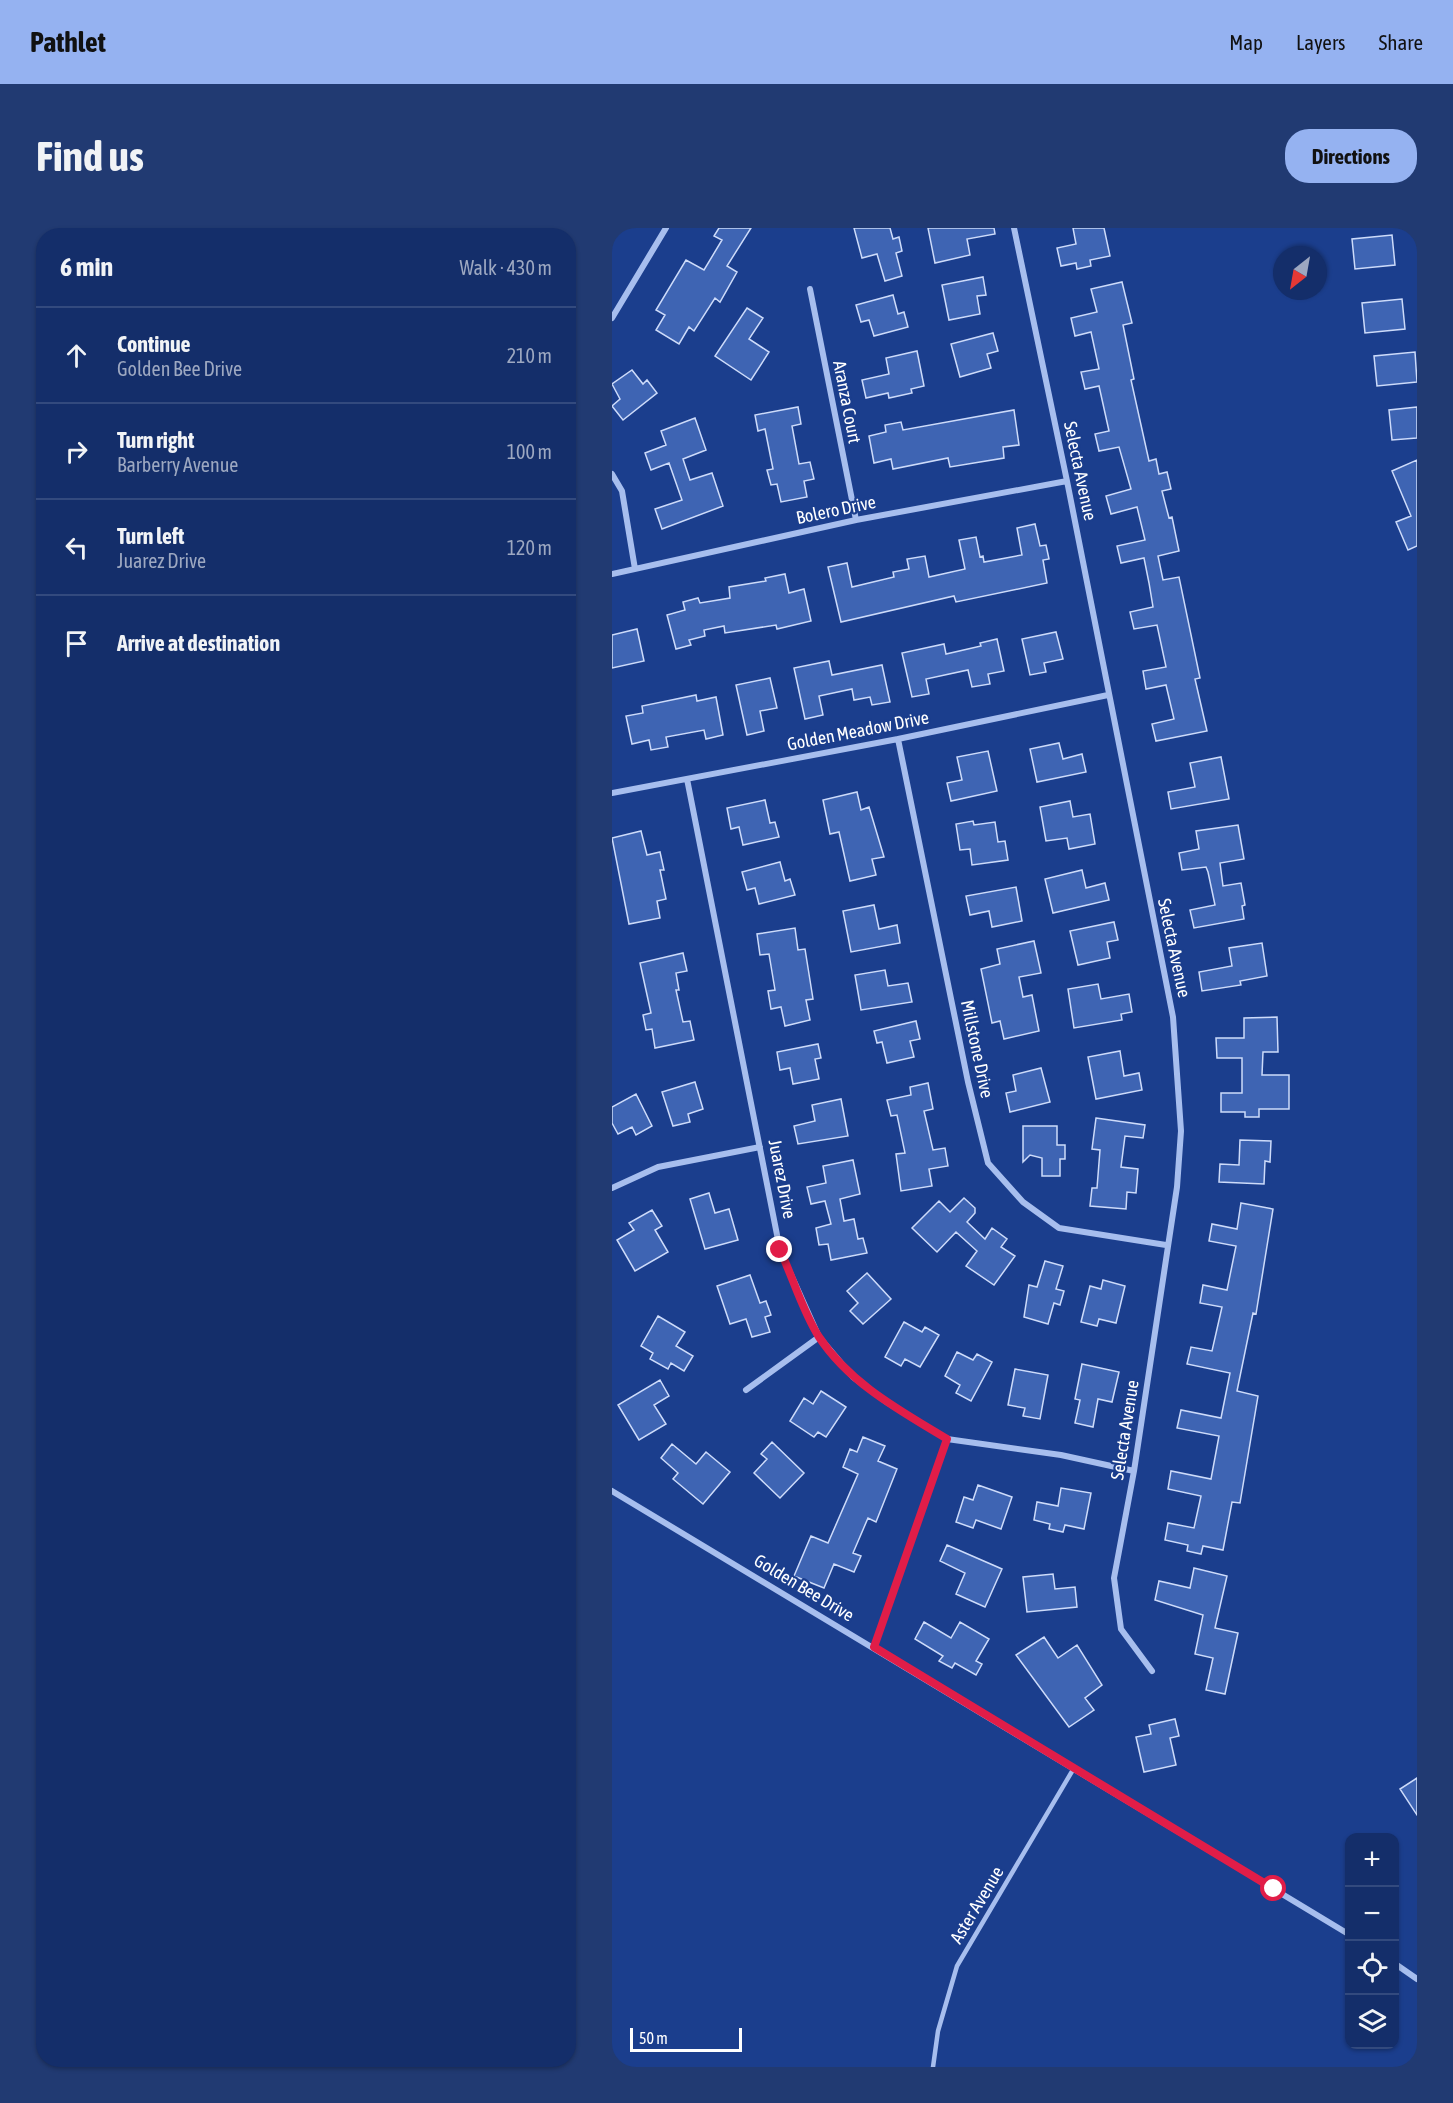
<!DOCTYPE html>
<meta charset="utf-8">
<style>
body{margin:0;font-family:"Asap Condensed",sans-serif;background:#213a72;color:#f1f3f6}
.controls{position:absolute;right:18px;bottom:18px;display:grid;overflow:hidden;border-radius:12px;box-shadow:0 2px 4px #0004}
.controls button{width:54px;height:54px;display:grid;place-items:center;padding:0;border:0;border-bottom:2px solid #334a7e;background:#142e6a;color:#f1f3f6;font:30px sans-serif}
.compass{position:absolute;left:661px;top:18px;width:54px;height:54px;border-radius:50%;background:#142e6a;box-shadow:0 2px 4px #0004;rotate:211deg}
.scale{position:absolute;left:18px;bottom:15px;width:112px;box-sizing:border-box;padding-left:6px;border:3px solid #fff;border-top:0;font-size:16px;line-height:21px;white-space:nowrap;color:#fff;-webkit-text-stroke:4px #1b3e8d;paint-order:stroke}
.stop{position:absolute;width:18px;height:18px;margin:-14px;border:4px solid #e11d48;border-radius:50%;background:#fff}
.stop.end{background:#e11d48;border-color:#fff;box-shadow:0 2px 6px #0008}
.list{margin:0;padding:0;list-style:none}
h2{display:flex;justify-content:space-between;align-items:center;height:78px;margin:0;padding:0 24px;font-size:26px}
h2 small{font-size:20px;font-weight:400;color:#9da8c1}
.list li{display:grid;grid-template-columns:39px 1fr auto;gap:18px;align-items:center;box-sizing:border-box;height:96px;padding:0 24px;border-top:2px solid #334a7e}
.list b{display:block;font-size:22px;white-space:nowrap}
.list p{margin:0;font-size:20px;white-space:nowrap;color:#9da8c1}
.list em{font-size:20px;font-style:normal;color:#9da8c1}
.icon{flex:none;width:33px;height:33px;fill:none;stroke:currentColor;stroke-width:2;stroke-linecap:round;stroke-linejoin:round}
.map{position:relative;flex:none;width:805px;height:1839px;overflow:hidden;border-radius:24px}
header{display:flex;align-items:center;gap:36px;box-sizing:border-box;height:84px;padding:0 30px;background:#95b2f1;color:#111}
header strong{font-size:28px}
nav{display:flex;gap:33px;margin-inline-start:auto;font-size:21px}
.intro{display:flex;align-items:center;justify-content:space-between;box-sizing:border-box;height:144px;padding:0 36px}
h1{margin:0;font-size:42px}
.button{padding:15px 27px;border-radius:24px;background:#95b2f1;color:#111;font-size:21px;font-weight:700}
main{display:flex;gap:36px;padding:0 36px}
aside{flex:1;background:#142e6a;border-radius:24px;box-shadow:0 2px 4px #0004}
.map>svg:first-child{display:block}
.building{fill:#3e64b3;stroke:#cddbfa;stroke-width:1.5}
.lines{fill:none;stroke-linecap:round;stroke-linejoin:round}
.service{stroke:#a7beee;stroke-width:4.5}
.minor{stroke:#a7beee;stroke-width:6}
.route{stroke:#e11d48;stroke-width:8}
.labels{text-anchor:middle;stroke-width:4.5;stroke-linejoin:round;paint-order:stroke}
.street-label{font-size:18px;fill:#fff;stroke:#1b3e8d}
</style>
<header>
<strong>Pathlet</strong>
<nav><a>Map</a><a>Layers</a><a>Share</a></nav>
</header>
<div class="intro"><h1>Find us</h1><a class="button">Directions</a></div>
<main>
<aside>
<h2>6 min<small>Walk · 430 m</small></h2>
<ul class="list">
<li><svg class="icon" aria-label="ahead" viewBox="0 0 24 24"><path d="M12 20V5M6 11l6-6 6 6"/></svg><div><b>Continue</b><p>Golden Bee Drive</p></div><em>210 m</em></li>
<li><svg class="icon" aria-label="right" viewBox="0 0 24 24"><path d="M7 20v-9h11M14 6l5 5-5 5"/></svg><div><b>Turn right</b><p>Barberry Avenue</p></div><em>100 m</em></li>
<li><svg class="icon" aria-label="left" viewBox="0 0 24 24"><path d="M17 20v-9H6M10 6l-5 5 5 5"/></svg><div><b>Turn left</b><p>Juarez Drive</p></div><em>120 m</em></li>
<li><svg class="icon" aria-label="arrive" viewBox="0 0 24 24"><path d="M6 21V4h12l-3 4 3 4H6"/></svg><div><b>Arrive at destination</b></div></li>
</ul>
</aside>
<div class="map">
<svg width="805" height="1839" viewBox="0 0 805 1839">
<rect width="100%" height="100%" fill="#1b3e8d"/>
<path class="building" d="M107,0H139L115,38L125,44L108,74L103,70L82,103L77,99L67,116L44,102L53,87L44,82L74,32L92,42L110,12L102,8Z
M242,0H278L281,11L287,9L290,23L284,25L290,48L273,53L265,26L250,30Z
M316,0H382L383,6L355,11L358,27L323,35Z
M461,0H492L498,28L478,32L479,38L465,41L464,35L449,38L445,20L464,16Z
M780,7L783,37L743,41L740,11Z
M371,49L374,67L365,68L368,86L337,92L330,57Z
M510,54L520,95L511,97L522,151L519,152L537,233L544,231L547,246L555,244L559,261L550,263L557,290L560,289L567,323L546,328L551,352L567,349L588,450L583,451L595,503L544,513L540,496L562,491L554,457L534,461L531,443L554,439L545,397L522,401L518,384L541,379L537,355L532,330L509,335L505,318L533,312L525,279L499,286L494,268L519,261L507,219L487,223L483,206L497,203L487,158L473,161L469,144L487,141L479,104L463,108L459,90L485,84L479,61Z
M281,67L286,86L292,84L296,99L262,108L257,92L249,94L244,77Z
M790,71L793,101L753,105L750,75Z
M135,80L151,90L137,111L157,124L139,152L103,128Z
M381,105L386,123L375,126L379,140L348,149L339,116Z
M305,123L312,158L299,161L300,165L277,170L276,165L254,170L250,152L277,146L274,130Z
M803,124L805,154L765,158L762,128Z
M20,142L31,156L35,152L45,165L11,192L0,178L8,171L0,156Z
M186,179L189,196L180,198L187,236L198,234L202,251L192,253L195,269L169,274L165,256L159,257L155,242L161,241L153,201L146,203L143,187Z
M805,179V210L780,212L777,182Z
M402,182L407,217L391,219L392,230L338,239L336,230L281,241L279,231L262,235L257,208L274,204L273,197L289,194L291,202Z
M83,190L94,222L71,231L78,252L100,245L111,278L50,301L43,281L70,272L57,235L39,242L33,225L54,217L49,203Z
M805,232V318L796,322L784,294L799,288L780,243Z
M423,296L428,318L434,317L437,331L431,332L435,355L344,374L342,368L229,394L216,339L235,335L240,359L282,349L281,344L297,341L295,331L313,328L317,349L353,341L347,312L364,309L368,329L371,328L372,334L410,327L405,300Z
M173,346L177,365L192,361L199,393L165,401L164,397L113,405L112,398L92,402L93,408L77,412L79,417L64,421L55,387L73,382L71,374L86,370L88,375L118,370L117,359L154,353L153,350Z
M25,401L32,433L0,440V407Z
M444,404L451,431L432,435L434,444L418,447L410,411Z
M385,411L392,443L376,446L378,456L360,459L356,442L314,451L317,466L300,469L290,425L332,416L334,426L369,418L368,415Z
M217,433L220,447L270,437L278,474L260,477L258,469L242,472L240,461L207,468L211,487L193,491L182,440Z
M158,450L165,480L148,483L152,503L135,507L124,457Z
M84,467L85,473L104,469L111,507L94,511L92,502L54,509L56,519L39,522L37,512L20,516L14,488L31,485L30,478Z
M447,515L451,531L470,526L474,544L425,554L418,521Z
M376,523L385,563L339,573L335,555L350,552L345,529Z
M609,529L617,571L559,581L556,564L583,559L578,535Z
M245,564L249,582L257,579L272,629L260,631L264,647L238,653L227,604L218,606L211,572Z
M153,572L158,595L163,594L167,609L131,617L127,599L119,601L115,580Z
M458,573L461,589L478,586L483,616L457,621L455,610L434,613L428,579Z
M361,593L362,597L383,594L386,614L393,613L396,632L360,637L358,621L348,622L344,596Z
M626,597L632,631L608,635L611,658L629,655L633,677L630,678L632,691L582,700L578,682L603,677L596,644L594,639L570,642L567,625L587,621L584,603Z
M29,603L35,627L48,624L52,642H48L54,671L45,673L48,690L17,696L0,610Z
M168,634L173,653L178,651L183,667L147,676L143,660L135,662L130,644Z
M470,642L474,660L493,655L497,672L441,685L433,651Z
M404,659L410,693L380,699L377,683L358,687L354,668Z
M262,677L267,701L285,697L288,715L239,724L231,683Z
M502,694L506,712L495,714L498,730L466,737L458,703Z
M183,700L186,722L193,721L201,771L194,772L198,792L173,798L169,779L159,781L156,763L163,762L157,726L148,727L145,706Z
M422,713L429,745L407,749L411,769L420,767L427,803L392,811L388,793L380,795L369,741L388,736L385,721Z
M650,715L655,748L628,753L629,757L590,763L587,744L620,738L617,720Z
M71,725L75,743L64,745L67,762H64L71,794L78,793L82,812L43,820L40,801L34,802L31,787L39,785L28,735Z
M273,742L276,758L296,755L300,774L249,782L243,747Z
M486,756L489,771L517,766L520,784L509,786L510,792L462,800L456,761Z
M665,789L666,824H651L650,847H677V881H647V889H633V884H609V865H630V830H605L604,810H632V790Z
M304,793L308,811L298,813L302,829L275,835L270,814L265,815L262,803Z
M206,816L209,830L203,831L207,851L181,856L178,840L168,842L165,824Z
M508,823L512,848L527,845L530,862L484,871L476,829Z
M429,840L438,874L398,884L394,865L404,863L401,847Z
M83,854L91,881L76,886L78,894L61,898L50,864Z
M316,855L321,881L312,883L321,922L333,920L336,938L317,941L320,958L289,963L284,926L293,925L285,887L279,888L275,872L299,867L298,859Z
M24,866L40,898L24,907L20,899L6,906L0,895V879Z
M229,871L236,908L186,916L182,898L203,893L200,877Z
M484,890L533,897L531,910L513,908L509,939L526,941L524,965L515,964L514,981L478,978L480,960H485L488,922L480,921Z
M411,898H445V917H453V931H448V948H430V930L418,927L411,934Z
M628,912L659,913L658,934L653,933L652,956L607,954L608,936L627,937Z
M241,932L248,966L228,971L232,993L242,991L246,1011L251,1010L255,1025L219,1032L216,1016L207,1017L204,1000L219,996L213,973L199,976L195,959L214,955L211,938Z
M97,965L103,985L117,981L126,1012L93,1021L78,971Z
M352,970L363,980V985L355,994L373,1011L380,1000L395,1011L389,1019L403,1028L382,1057L354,1038L365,1023L344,1004L325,1024L300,1000L327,973L338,984Z
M629,975L661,981L644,1086L641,1085L625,1163L646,1168L628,1275L620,1274L611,1322L591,1318L589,1326L575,1323L576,1317L553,1312L556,1295L582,1300L589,1268L556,1261L559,1243L599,1251L607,1208L565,1200L569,1182L609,1190L618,1145L575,1136L579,1119L600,1123L610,1079L588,1075L591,1057L615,1062L624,1018L597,1013L600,996L625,1001Z
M40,982L50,998L43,1002L56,1024L23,1043L5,1012L22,1002L17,995Z
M433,1033L451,1038L444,1061L452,1063L448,1077L442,1075L436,1096L412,1089L417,1057L425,1059Z
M255,1045L279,1071L251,1096L238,1083L246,1075L235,1063Z
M138,1047L148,1075L154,1073L159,1087L153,1089L158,1104L140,1109L134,1091L118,1096L105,1058Z
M491,1052L513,1058L504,1095L487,1091L485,1098L469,1094L478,1058L489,1061Z
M46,1088L73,1104L64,1118L81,1128L72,1143L59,1135L56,1141L38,1131L41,1125L29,1118Z
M292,1094L310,1104L313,1099L327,1107L308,1139L293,1131L289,1138L273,1129Z
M345,1124L361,1132L365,1126L380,1134L359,1173L344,1165L348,1157L333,1148Z
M470,1136L507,1144L500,1174L486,1171L481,1199L463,1195L468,1172L463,1171Z
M403,1141L436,1147L428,1191L411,1188L413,1180L396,1177Z
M48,1152L57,1168L42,1177L54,1196L27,1212L6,1177Z
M209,1163L234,1179L214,1209L206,1204L202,1209L178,1193L192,1170L201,1176Z
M251,1209L273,1218L266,1233L285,1241L264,1294L256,1290L241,1325L249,1328L242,1344L222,1336L212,1360L182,1348L199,1308L216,1315L246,1246L231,1239L238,1221L245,1224Z
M160,1214L192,1245L168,1270L142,1245L155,1231L149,1226Z
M60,1216L84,1236L94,1224L118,1244L91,1276L61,1251L66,1245L49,1230Z
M366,1257L400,1269L389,1301L364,1292L361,1300L344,1294L352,1269L361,1272Z
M449,1260L479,1265L472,1301L453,1297L451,1304L437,1301L438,1296L422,1292L425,1274L446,1278Z
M335,1317L390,1341L373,1379L344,1366L353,1345L328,1333Z
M582,1340L615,1348L603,1400L626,1405L613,1466L594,1462L601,1430L583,1426L591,1387L543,1372L547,1353L578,1360Z
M441,1346L443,1361L463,1359L465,1379L415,1384L411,1349Z
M312,1394L339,1410L348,1394L377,1411L364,1433L370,1436L364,1447L343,1435L340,1440L327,1433L331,1428L303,1411Z
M432,1409L446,1430L465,1417L490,1457L473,1470L482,1482L457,1499L404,1427Z
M563,1491L567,1508L558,1510L564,1537L532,1544L524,1509L539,1506L537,1497Z
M805,1550V1587L788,1561Z"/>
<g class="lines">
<path class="service" d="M321,1839L326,1803L345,1738L462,1540"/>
<path class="minor" d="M402,0L455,253L561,789L569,903L565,959L522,1243L502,1350L509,1401L540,1443
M198,61L244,292
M0,90L54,0
M0,246L10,263L23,341
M0,346L244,292L455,253
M286,511L356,854L376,935L411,974L447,1000L554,1017
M75,551L168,1022L207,1109L241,1149L276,1175L335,1211L449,1227L522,1243
M0,565L286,511L496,467
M0,960L46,939L148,919
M134,1162L207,1109
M0,1263L738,1707
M262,1419L335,1211
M782,1735L805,1751
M803,1839L805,1836"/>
</g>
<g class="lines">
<path class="route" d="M168,1022C181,1050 191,1084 207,1109C238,1156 289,1183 335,1211L262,1419L662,1661"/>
</g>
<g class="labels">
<g class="street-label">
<text transform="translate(235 174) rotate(79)" y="6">Aranza Court</text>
<text transform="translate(468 243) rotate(78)" y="6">Selecta Avenue</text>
<text transform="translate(224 282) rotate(-12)" y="6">Bolero Drive</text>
<text transform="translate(246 503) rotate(-11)" y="6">Golden Meadow Drive</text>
<text transform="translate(562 720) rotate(78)" y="6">Selecta Avenue</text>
<text transform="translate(365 821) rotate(78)" y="6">Millstone Drive</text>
<text transform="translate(170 951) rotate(79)" y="6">Juarez Drive</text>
<text transform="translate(513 1202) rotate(-81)" y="6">Selecta Avenue</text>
<text transform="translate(192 1360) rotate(31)" y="6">Golden Bee Drive</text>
<text transform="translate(365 1677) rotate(-59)" y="6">Aster Avenue</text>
</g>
</g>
</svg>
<div class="controls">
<button>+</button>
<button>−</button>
<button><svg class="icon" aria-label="locate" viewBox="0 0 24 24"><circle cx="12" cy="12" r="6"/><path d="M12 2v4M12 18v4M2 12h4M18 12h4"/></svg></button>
<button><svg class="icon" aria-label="layers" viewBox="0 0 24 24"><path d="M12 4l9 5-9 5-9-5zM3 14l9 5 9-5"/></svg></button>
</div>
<svg class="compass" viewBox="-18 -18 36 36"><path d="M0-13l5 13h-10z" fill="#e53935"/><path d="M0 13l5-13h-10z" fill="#9da8c1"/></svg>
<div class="scale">50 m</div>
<div class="stop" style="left:662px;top:1661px"></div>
<div class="stop end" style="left:168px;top:1022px"></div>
</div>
</main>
